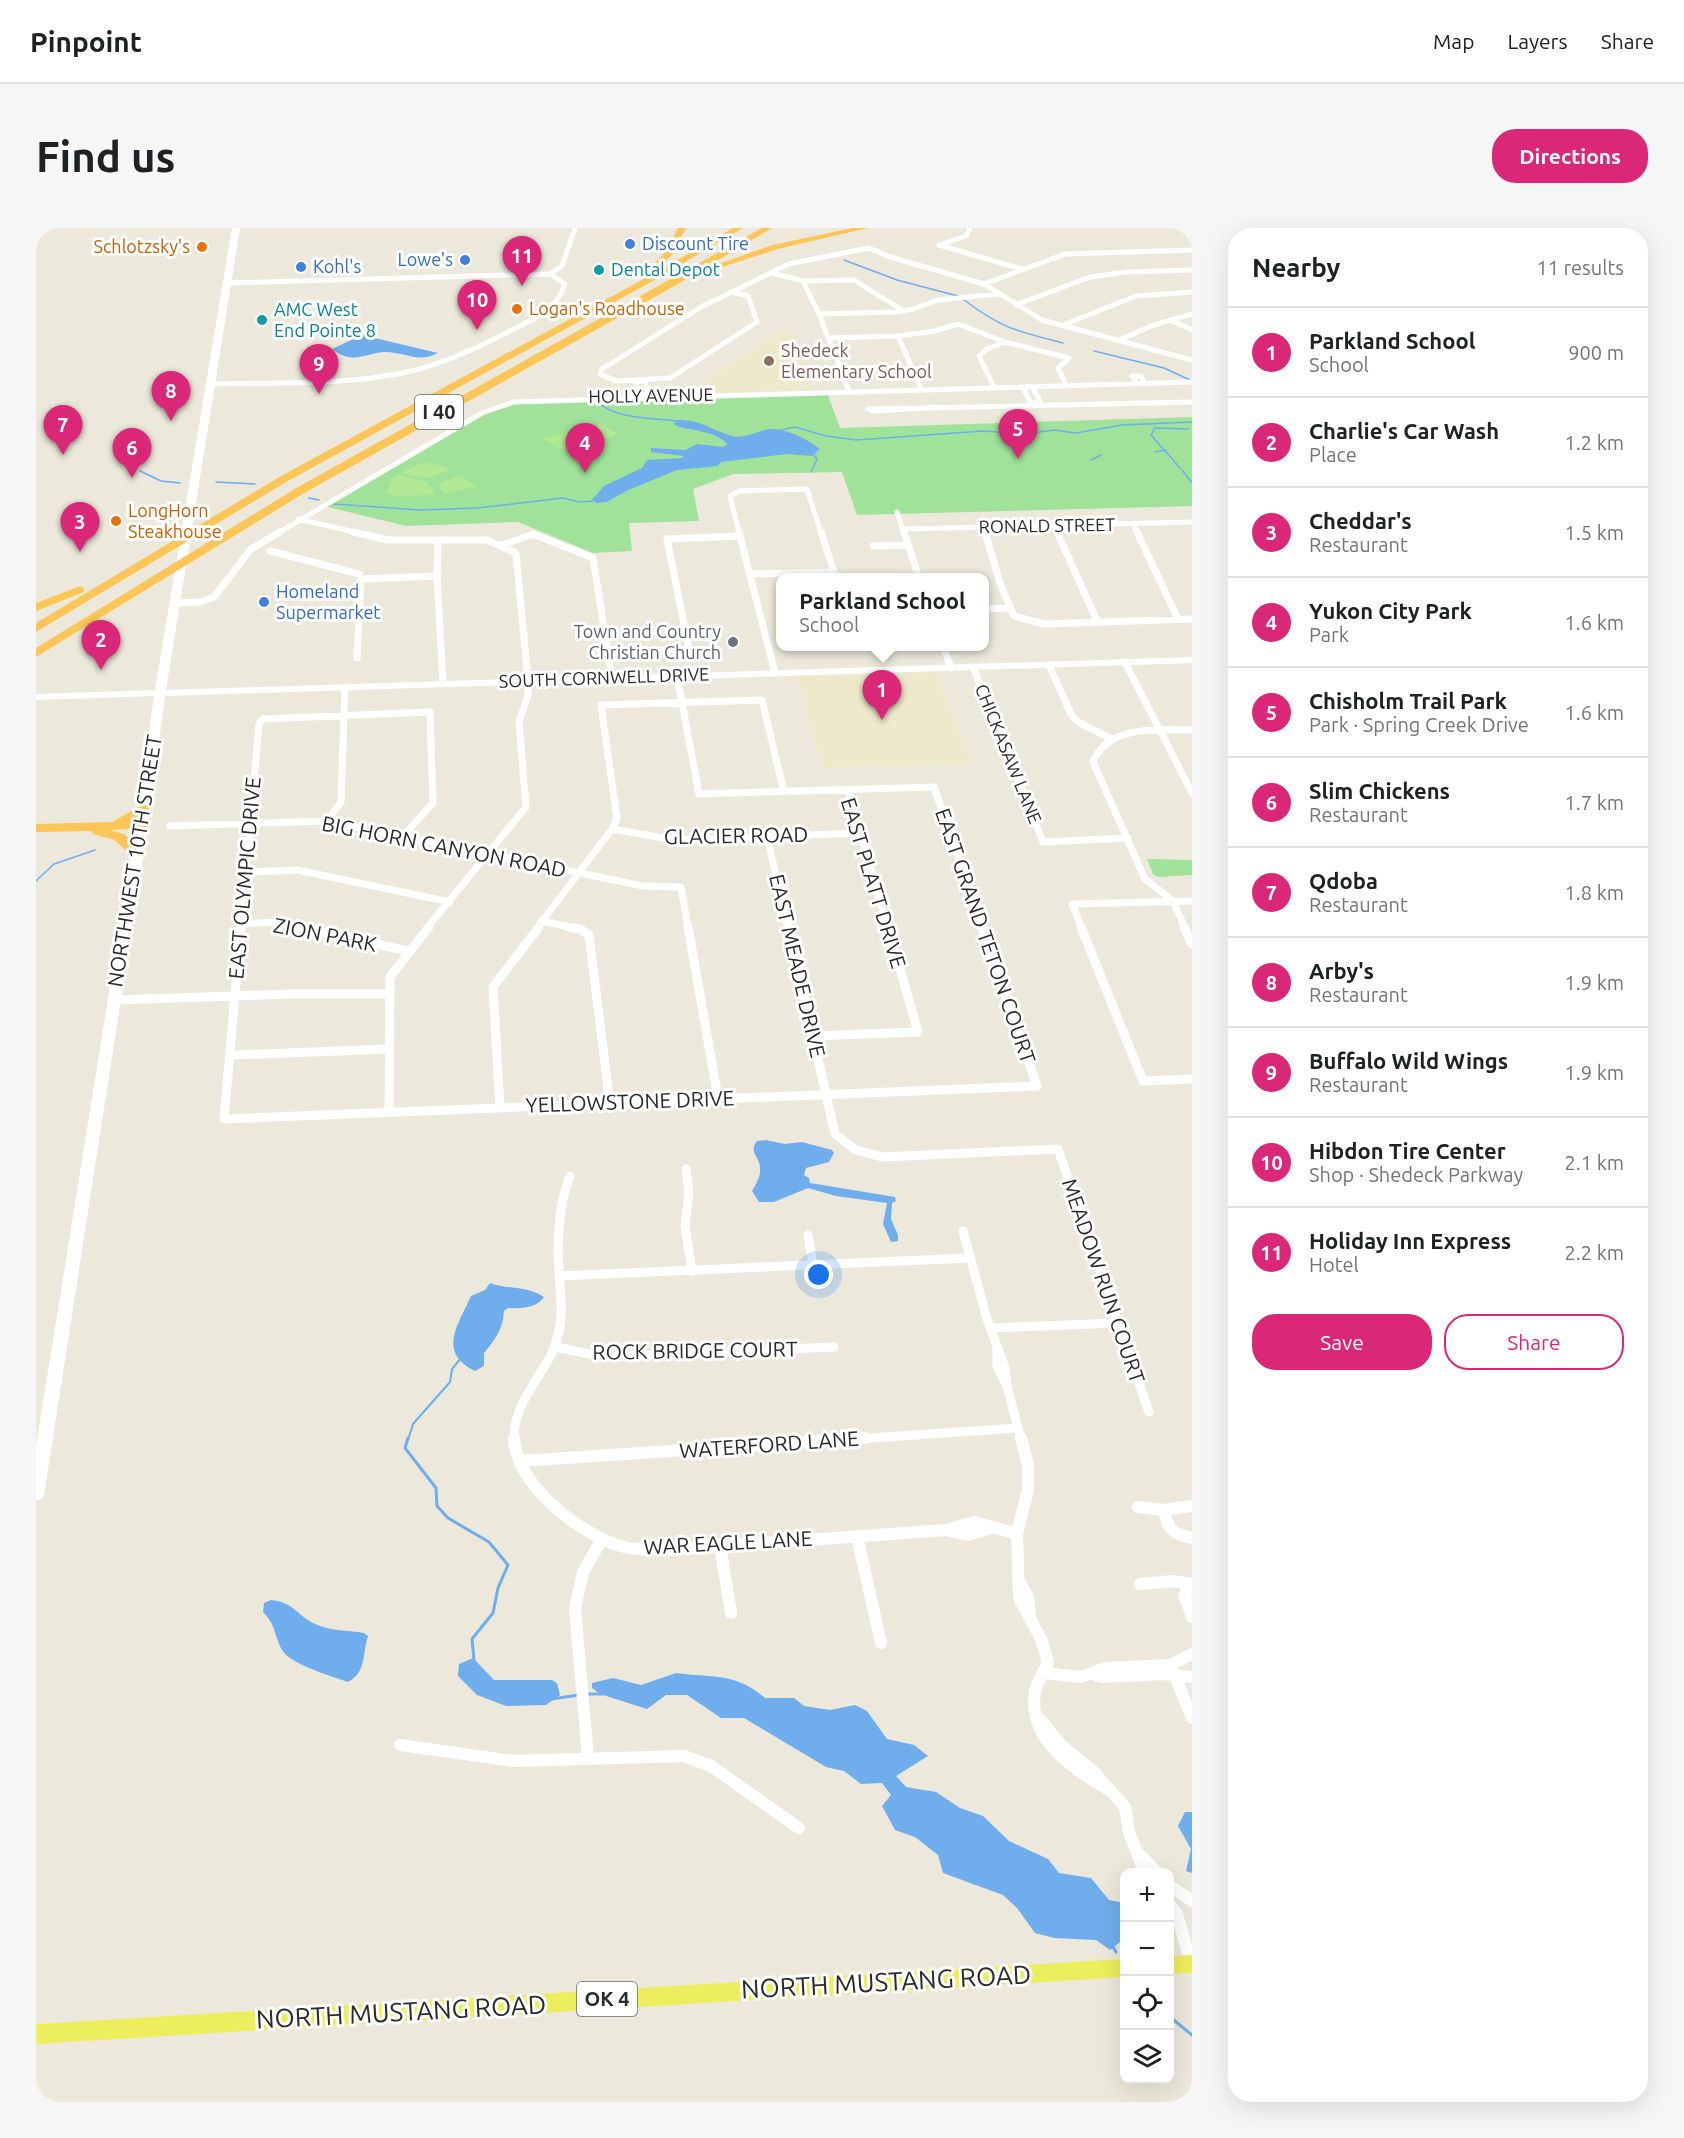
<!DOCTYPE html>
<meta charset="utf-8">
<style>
body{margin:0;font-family:Ubuntu,sans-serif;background:#f6f6f6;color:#202124}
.controls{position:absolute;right:18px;bottom:18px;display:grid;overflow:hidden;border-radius:12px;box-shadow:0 6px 24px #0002}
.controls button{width:54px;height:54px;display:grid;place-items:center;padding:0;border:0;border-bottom:2px solid #e0e0e0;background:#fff;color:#202124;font:30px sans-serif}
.you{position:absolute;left:783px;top:1047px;width:21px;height:21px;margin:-15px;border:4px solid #fff;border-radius:50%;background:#1a73e8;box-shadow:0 0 0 9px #1a73e833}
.badge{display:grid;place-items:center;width:39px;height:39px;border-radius:50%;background:#db2777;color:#fff;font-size:20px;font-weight:700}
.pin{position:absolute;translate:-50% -50px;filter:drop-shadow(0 2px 3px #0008)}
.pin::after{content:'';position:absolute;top:32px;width:21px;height:18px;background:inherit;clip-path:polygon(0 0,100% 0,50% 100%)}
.popup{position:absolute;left:740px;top:345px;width:213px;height:78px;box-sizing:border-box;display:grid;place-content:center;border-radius:12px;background:#fff;filter:drop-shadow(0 2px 4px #0005);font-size:20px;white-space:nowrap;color:#757577}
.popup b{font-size:22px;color:#202124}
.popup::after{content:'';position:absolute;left:50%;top:100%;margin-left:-12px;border:12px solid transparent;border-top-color:#fff}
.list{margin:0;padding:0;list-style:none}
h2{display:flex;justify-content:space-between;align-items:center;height:78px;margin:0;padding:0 24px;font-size:26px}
h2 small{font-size:20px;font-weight:400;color:#757577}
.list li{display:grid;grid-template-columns:39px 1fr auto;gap:18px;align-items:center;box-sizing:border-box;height:90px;padding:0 24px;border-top:2px solid #e0e0e0}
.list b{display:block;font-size:22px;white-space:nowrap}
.list p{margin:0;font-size:20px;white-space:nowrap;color:#757577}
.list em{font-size:20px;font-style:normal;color:#757577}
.actions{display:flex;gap:12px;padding:18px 24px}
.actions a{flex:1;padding:14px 0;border:2px solid #db2777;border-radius:24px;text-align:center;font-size:21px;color:#db2777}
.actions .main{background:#db2777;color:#fff}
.icon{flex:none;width:33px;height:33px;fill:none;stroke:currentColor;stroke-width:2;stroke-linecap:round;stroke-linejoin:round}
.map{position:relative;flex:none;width:1156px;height:1874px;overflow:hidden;border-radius:24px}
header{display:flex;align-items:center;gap:36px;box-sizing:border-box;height:84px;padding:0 30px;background:#fff;border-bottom:2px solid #e0e0e0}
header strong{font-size:28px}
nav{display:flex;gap:33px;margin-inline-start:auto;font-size:21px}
.intro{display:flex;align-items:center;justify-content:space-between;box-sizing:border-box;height:144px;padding:0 36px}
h1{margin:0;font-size:42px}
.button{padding:15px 27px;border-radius:24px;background:#db2777;color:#fff;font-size:21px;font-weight:700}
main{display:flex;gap:36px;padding:0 36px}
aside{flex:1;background:#fff;border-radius:24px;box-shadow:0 6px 24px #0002}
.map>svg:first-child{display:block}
.education{fill:#edeacb}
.green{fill:#a0e299}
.pitch{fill:#b1e994}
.water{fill:#70adec}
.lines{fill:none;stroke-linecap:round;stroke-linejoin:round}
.stream-far2{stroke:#70adec;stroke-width:1.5}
.stream-far1{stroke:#70adec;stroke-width:2}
.stream{stroke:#70adec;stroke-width:3}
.street-far3{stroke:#fff;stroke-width:5}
.street-far2{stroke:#fff;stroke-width:7}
.street-far1{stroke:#fff;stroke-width:9}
.street{stroke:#fff;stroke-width:12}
.secondary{fill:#fff;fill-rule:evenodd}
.primary{fill:#edee5e;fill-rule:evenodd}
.highway{fill:#fbc657;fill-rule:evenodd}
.shop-dot{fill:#3f7fe0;stroke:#fff;stroke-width:2}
.food-dot{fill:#e8710a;stroke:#fff;stroke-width:2}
.culture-dot{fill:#0f9aa8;stroke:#fff;stroke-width:2}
.education-dot{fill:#8d6e63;stroke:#fff;stroke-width:2}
.worship-dot{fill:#6b7280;stroke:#fff;stroke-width:2}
.labels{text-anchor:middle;stroke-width:6;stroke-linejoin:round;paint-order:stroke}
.far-shop-label{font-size:18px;fill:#366cbe;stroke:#fff;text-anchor:start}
.far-food-label{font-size:18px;fill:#c56008;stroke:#fff;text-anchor:start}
.far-culture-label{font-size:18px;fill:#0d838f;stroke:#fff;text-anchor:start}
.far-education-label{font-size:18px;fill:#785e54;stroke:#fff;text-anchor:start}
.far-street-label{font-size:18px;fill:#2a2a2a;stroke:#fff}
.far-worship-label{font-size:18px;fill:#5b616d;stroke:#fff;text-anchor:end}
.shield{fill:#fff;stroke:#6a6a6a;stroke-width:1.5}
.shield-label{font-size:20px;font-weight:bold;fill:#2a2a2a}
.street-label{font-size:21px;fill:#2a2a2a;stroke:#fff}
.near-street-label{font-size:26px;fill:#2a2a2a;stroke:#fff}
</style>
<header>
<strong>Pinpoint</strong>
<nav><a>Map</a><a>Layers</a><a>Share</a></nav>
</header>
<div class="intro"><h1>Find us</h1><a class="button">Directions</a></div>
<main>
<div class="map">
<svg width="1156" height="1874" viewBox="0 0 1156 1874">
<rect width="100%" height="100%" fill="#ece9dc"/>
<path class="education" d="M753,98L776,162L663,166L661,158Z
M900,444L935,535L786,540L761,448Z"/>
<path class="green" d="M791,165L804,200L1156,189V278L821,287L806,244L697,246L657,261L663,293L593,295L596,323L557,325L482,294L370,298L288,278L455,183L486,174Z
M1111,631L1156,632V647L1122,649L1117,646Z"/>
<path class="pitch" d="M564,196L583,206L526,221L507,211Z
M388,234L410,239L413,243L390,250L365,245Z
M361,247L391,254L400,267L358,268L351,265L356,251Z
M423,247L441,258L408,266L403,258L404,255Z"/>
<path class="water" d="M326,107L402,125C383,135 371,125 351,124C330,124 317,138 296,121Z
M640,192C666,192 671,200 693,207C706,212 717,205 729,202C743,197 774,212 784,221L776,228L751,226L685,234L682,238L641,242L590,263L571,274L561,275L556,272L568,258L606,240L611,232L647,230V228L615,224V220L649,222L661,216L687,219L691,216C680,203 657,203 641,198L638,196Z
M730,912L749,916L766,914L796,922L798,925L793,934L770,940L768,947L773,950L774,955L859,969L860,973L856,975L855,991L862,1007V1013L855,1014L847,996L851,975L800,968L772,960L738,974H723L716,963C720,956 725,948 724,940C724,929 712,924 721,913Z
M454,1055C473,1062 490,1057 508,1069C501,1080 484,1081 472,1080L468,1083C467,1101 459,1112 448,1125V1138L439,1143C400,1124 423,1096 435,1068L449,1062Z
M235,1372C257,1374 260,1386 277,1395C292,1403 311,1402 328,1405L332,1408C326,1426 331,1444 312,1454C295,1448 254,1436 246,1422C238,1407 240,1397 227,1384L228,1375Z
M437,1430L458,1452H516L521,1455L524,1467L510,1477L470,1478L441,1467L422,1448L423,1436Z
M640,1445C676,1450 699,1444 729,1470H758L768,1478L794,1482L819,1477L831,1483L851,1511L878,1517L892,1528L860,1548L870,1559L900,1564L924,1580L947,1588L973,1613L1012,1631L1023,1645L1055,1650L1073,1672L1088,1675V1711L1074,1722L1060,1712L1018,1710L999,1705L981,1680L967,1667L907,1645L902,1627L879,1609L859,1602L846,1578L855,1567L846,1555L825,1556L808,1543L790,1539L708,1490H685L651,1467H630L611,1481L564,1466L556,1460V1455L577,1450L605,1457Z
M1149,1584H1156V1645L1150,1643L1155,1621L1142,1598Z"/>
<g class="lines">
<path class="stream-far2" d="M808,32L861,52L922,68
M927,71C964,100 983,104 1027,115
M1058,123L1128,140L1154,152
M558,172C581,192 611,189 640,193
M741,203L759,199L790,208L820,212L947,203L989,206L1018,202L1040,205L1086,197L1156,194
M1119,224L1130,222
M1055,232L1065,227
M1144,240L1115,207L1119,200L1153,201
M1146,242L1156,255
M104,243L125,253L144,255
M775,244L781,231L778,227
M180,254L219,256
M273,270L283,272
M298,276L384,282L441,280L527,270L543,274L557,273
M0,653L18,636L59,622"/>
<path class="stream-far1" d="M372,1212L377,1196L414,1154L416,1141L425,1130"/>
<path class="stream" d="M372,1210L369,1220L400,1260L401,1278L412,1290L453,1314L472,1337L462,1360L457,1385L436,1411L438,1432
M552,1466H567
M516,1471L543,1467
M1076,1717L1080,1724
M1134,1789L1156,1807"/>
<path class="street-far3" d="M903,17L986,41
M903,17L930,8L934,0
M736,45L767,53L818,52L868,83
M767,53L783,86L813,163
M191,55L514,46L526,38L539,0
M948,56L1029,26L1156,22
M696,64L712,68L721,94L634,150L580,153L564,146L566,141L665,79L753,36L833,20L851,28L948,56L1006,92L1156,132
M980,77L1054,49L1091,44L1156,42
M783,86L859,84L877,81L902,72L962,66
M1134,92L1156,102
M1027,97L1100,68L1156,64
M862,108L885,161
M793,110L862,108L899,103L922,96L969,114L1033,130L1022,140L1030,157
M1084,112L1115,98L1156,86
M604,153L609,154L612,167L602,166L600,154Z
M174,156C238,154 313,158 375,143C410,135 444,118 476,102C500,89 520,83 529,56L514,46
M1101,156L1096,148H1105L1109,155
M991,158L997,160L1005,175H995L987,160Z
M958,159L943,128L951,121L969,114
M889,180L838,183L832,181Z
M889,180L901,179
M889,180L1156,174
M861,284L868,305
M262,291L323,305
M1097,296L1101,305
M1018,298L1021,305
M947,299L949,305
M867,301L1156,294
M242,305L446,185L478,174L1156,154
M703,305L694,268L704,263L771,261L785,305"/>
<path class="street-far2" d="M317,304L352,312H451L480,325L492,452V467L483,494L490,579L391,700
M703,304L739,445
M868,304L883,350
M949,304L964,355L978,388L1008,396L1156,391
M1021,304L1061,393
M1101,304L1142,391
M402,314L401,348L407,455
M467,317L497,306L557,330L576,450
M837,318L872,317
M234,323L323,346L325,351L321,430
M714,346L798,344L785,304
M325,351L401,348
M139,375L164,374L178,369L215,321L244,304
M948,381L974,380
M907,418L915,440
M573,424L653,421L631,311L704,308
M1089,434L1156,565
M1013,437L1035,486L1042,494L1074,510
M937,439L1007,614L1092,610
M641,448L663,566L898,559L947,700
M812,562L852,700
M291,593L305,574L309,459
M134,598L291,593L607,658L645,659L652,700
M576,601L639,612L824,605
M731,608L752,700
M209,644L261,642L414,674
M505,693L539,700
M205,696L240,694L268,700
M205,700L223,496L227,491L394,484L397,575L367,608
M501,700L576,601L581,591L565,477L726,472L748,564
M1046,700L1036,676L1156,673
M1149,700L1137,673L1109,651L1057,534C1072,496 1122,502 1156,502"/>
<path class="street-far1" d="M205,699L188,891L1001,858L946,699
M261,699L372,723
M532,699L544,701L553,707L574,876
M652,699L682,870
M752,699L799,906L820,922L846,929L1022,921L1113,1184
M1045,699L1107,853L1156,851
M1148,699L1156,716
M79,772L255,766H354
M777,808L882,804L852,699
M195,827L354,821
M464,880L457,759L503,699
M353,884L354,749L393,699
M650,941L653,965L649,998L656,1043
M927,1003L951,1091L969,1140L971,1155
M772,1007L777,1037
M523,1048L934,1030
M954,1100L1081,1095
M520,1119L567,1129L798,1119
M961,1120V1139L971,1158L985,1212
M478,1212C477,1169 513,1146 522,1107C528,1086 524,1065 523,1043C521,1011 522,979 534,948
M806,1212L982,1200"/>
<path class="street" d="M478,1210C479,1257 546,1308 588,1319C606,1323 625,1322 644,1321L910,1302L939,1294L981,1306
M985,1210L992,1237V1261L981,1306L983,1370L1005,1411L1012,1434C1008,1444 1001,1453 999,1464C991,1511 1038,1542 1073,1562
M484,1233L828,1210
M1102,1279L1127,1282L1156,1278
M1127,1282C1134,1302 1134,1305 1156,1310
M910,1302L932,1307L954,1300
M821,1308L845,1415
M684,1317L695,1385
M982,1351L992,1369L994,1388
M1104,1356L1137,1353L1156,1356
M1156,1358L1152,1359L1148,1369L1152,1377L1156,1374
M1152,1377L1156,1389
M1009,1445L1045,1449L1069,1440L1134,1437L1156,1426
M1057,1446L1065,1449L1128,1446L1156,1449
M1138,1446L1156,1490
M1003,1490L1026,1518L1057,1543L1089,1579L1093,1604L1108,1644
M364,1517L478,1533L648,1528L675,1538L763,1600
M552,1530L539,1380L547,1344L566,1311
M1102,1625L1121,1644
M1134,1658L1156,1673
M1134,1676L1141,1686L1155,1736"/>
<path class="secondary" d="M196,0H204L130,462L1156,429V435L129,468L112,597L8,1267L6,1271L0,1273V1218L100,597L118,468L0,472V466L119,462Z"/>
<path class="primary" d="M1156,1727V1745L1134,1746V1728Z
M1088,1731V1749L0,1816V1796Z"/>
<path class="highway" d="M642,0H650L637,25L622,43L697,0H707L615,54L252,253L0,404V395L245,248L615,47L611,44L629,24Z
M726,0H736L642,56L270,264L0,429V420L262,259Z
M816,0H832L742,21L686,39L682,36L737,17Z
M44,358L48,360V364L0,383V375Z
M108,576L113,577L115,580L95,593L111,594L113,597L111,600L74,602L88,606L106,622L108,625L106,628H96L78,612L57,606L55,603L0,604V596L76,594Z"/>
</g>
<g class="shop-dot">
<circle cx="594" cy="16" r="6"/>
<circle cx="429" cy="32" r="6"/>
<circle cx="265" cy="39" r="6"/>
<circle cx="228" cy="374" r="6"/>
</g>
<g class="food-dot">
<circle cx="166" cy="19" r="6"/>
<circle cx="481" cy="81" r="6"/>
<circle cx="80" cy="293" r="6"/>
</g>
<g class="culture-dot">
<circle cx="563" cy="42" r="6"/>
<circle cx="226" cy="92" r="6"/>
</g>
<circle class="education-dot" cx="733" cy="133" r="6"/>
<circle class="worship-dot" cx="697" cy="414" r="6"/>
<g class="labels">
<g class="far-shop-label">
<text x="606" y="22">Discount Tire</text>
<text x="417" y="38" text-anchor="end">Lowe's</text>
<text x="277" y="45">Kohl's</text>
<text x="240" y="370">Homeland<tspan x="240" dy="21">Supermarket</tspan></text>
</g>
<g class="far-food-label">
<text x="154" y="25" text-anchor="end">Schlotzsky's</text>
<text x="493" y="87">Logan's Roadhouse</text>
<text x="92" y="289">LongHorn<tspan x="92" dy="21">Steakhouse</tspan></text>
</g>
<g class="far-culture-label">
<text x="575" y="48">Dental Depot</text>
<text x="238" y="88">AMC West<tspan x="238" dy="21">End Pointe 8</tspan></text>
</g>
<g class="far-education-label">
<text x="745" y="129">Shedeck<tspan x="745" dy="21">Elementary School</tspan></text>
</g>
<g class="far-street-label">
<text transform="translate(615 168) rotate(-1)" y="6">HOLLY AVENUE</text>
<text transform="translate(1011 298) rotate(-1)" y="6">RONALD STREET</text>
<text transform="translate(568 450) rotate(-2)" y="6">SOUTH CORNWELL DRIVE</text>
<text transform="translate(972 526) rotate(68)" y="6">CHICKASAW LANE</text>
</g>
<g class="far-worship-label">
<text x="685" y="410">Town and Country<tspan x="685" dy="21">Christian Church</tspan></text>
</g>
<g class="shield">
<rect x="379" y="167" width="48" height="34" rx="4.5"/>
<rect x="541" y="1754" width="60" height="34" rx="4.5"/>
</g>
<g class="shield-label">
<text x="403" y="191">I 40</text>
<text x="571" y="1778">OK 4</text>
</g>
<g class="street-label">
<text transform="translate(700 608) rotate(-1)" y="7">GLACIER ROAD</text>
<text transform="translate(408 619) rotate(11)" y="7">BIG HORN CANYON ROAD</text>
<text transform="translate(99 633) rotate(-81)" y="7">NORTHWEST 10TH STREET</text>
<text transform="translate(209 650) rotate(-85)" y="7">EAST OLYMPIC DRIVE</text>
<text transform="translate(837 655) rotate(73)" y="7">EAST PLATT DRIVE</text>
<text transform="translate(289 707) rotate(11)" y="7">ZION PARK</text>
<text transform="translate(949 708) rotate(71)" y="7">EAST GRAND TETON COURT</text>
<text transform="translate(761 738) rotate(77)" y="7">EAST MEADE DRIVE</text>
<text transform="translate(594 874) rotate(-2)" y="7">YELLOWSTONE DRIVE</text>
<text transform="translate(1067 1053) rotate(71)" y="7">MEADOW RUN COURT</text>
<text transform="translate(659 1123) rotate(-1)" y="7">ROCK BRIDGE COURT</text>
<text transform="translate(733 1217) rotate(-4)" y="7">WATERFORD LANE</text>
<text transform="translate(692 1315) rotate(-3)" y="7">WAR EAGLE LANE</text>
</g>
<g class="near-street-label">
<text transform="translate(850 1754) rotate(-3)" y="9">NORTH MUSTANG ROAD</text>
<text transform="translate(365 1784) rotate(-3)" y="9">NORTH MUSTANG ROAD</text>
</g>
</g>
</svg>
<div class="controls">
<button>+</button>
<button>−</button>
<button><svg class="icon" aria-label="locate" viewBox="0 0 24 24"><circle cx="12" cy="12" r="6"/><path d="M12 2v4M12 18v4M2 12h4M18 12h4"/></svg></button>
<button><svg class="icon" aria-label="layers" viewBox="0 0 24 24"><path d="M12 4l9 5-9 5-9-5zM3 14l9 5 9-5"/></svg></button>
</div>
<div class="you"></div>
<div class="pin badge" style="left:846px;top:492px">1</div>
<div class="popup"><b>Parkland School</b>School</div>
<div class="pin badge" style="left:65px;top:442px">2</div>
<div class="pin badge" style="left:44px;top:324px">3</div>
<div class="pin badge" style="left:549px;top:245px">4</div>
<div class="pin badge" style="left:982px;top:231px">5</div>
<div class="pin badge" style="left:96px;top:250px">6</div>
<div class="pin badge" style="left:27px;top:227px">7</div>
<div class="pin badge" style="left:135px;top:193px">8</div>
<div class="pin badge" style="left:283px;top:166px">9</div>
<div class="pin badge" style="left:441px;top:102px">10</div>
<div class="pin badge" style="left:486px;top:58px">11</div>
</div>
<aside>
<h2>Nearby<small>11 results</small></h2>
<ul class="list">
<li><span class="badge">1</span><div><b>Parkland School</b><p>School</p></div><em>900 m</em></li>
<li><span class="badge">2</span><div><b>Charlie's Car Wash</b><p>Place</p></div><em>1.2 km</em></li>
<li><span class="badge">3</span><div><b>Cheddar's</b><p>Restaurant</p></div><em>1.5 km</em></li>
<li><span class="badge">4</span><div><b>Yukon City Park</b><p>Park</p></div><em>1.6 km</em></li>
<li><span class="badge">5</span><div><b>Chisholm Trail Park</b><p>Park · Spring Creek Drive</p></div><em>1.6 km</em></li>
<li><span class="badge">6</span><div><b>Slim Chickens</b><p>Restaurant</p></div><em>1.7 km</em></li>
<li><span class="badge">7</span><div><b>Qdoba</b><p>Restaurant</p></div><em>1.8 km</em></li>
<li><span class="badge">8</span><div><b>Arby's</b><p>Restaurant</p></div><em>1.9 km</em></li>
<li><span class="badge">9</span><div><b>Buffalo Wild Wings</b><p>Restaurant</p></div><em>1.9 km</em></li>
<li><span class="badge">10</span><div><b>Hibdon Tire Center</b><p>Shop · Shedeck Parkway</p></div><em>2.1 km</em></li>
<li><span class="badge">11</span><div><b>Holiday Inn Express</b><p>Hotel</p></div><em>2.2 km</em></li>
</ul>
<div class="actions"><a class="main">Save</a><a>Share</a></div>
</aside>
</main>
